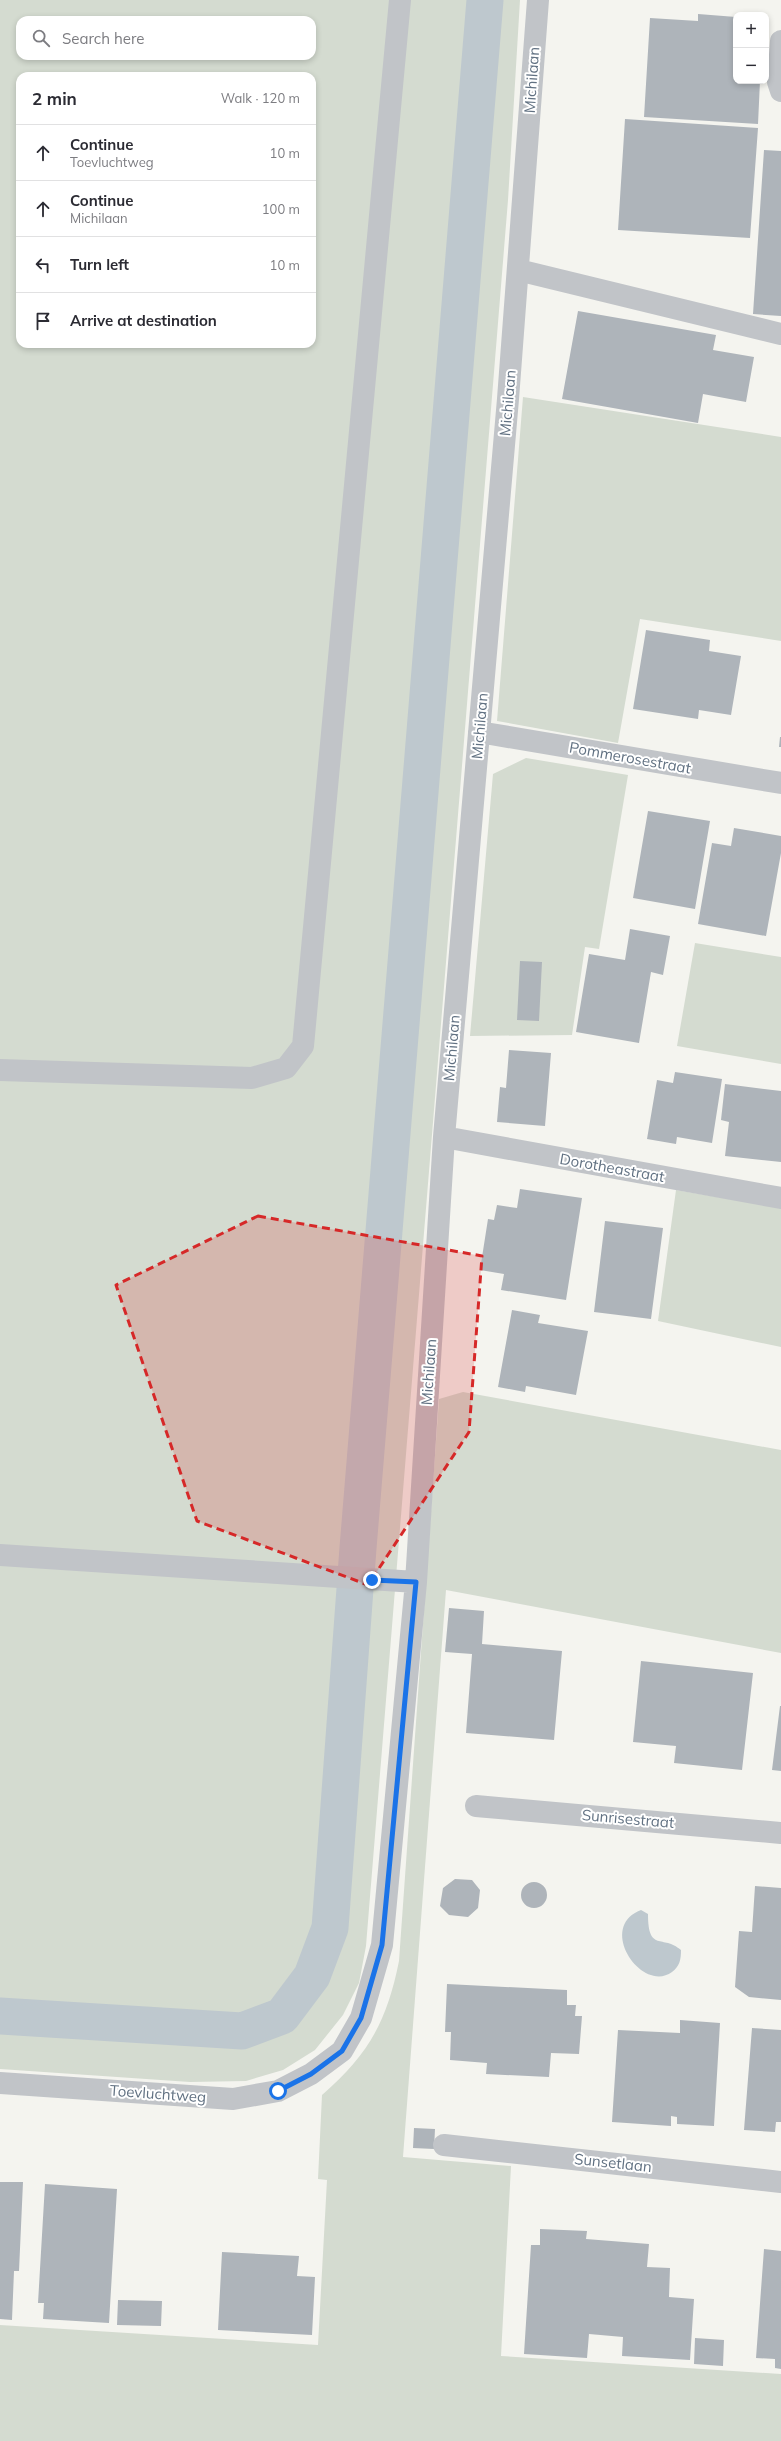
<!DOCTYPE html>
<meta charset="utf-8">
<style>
body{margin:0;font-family:Mulish,sans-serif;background:#f2f2f3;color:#2b2b33}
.controls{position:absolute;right:12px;top:12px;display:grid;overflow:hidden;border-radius:8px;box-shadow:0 2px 6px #0003}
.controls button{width:36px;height:36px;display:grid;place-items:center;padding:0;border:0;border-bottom:1px solid #e1e1e2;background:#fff;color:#2b2b33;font:20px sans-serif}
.stop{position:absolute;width:12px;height:12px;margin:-9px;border:3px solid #1a73e8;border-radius:50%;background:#fff}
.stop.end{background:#1a73e8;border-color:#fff;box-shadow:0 1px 4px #0008}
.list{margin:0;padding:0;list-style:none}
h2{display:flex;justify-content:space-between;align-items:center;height:52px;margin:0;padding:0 16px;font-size:17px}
h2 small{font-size:13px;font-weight:400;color:#7c7c81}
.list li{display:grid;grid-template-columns:26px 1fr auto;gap:12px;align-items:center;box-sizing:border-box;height:56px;padding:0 16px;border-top:1px solid #e1e1e2}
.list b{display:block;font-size:15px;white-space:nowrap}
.list p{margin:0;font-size:13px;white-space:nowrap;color:#7c7c81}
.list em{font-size:13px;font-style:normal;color:#7c7c81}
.icon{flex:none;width:22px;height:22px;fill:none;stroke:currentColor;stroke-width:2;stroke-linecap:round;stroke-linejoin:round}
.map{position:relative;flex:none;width:781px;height:2441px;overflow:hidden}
.search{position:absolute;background:#fff;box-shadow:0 2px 6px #0003;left:16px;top:16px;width:300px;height:44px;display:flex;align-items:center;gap:10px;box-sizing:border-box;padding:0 14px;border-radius:12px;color:#7c7c81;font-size:15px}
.panel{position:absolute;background:#fff;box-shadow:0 2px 6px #0003;left:16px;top:72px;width:300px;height:276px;border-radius:12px}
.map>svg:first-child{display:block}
.green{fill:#d4dbd0;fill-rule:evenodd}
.water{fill:#bec8ce}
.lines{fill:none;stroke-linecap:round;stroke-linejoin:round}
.canal{stroke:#bec8ce;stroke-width:37}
.building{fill:#aeb4ba}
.minor{stroke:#c1c4c8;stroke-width:22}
.route{stroke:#1a73e8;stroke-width:5}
.marked{fill:#d62828;fill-opacity:0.2;stroke:#d62828;stroke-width:3;stroke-dasharray:8 5;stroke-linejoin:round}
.labels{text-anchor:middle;stroke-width:4;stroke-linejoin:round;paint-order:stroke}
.street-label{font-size:15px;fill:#617182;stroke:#fff}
</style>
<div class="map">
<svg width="781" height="2441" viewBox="0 0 781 2441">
<rect width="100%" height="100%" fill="#f4f4ef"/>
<path class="green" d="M0,0H520L508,200L366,1946L359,1983L343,2015L315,2050L283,2070L246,2081L190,2082L0,2069ZM20,20H312V56H20ZM20,76H312V344H20Z
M523,397L781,437V641L640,619L618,743L497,721Z
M526,758L628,775L599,949L585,947L572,1035L470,1036L493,774Z
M695,943L781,957V1064L677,1046Z
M676,1190L781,1208V1347L658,1321Z
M463,1392L781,1450V1653L446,1590L403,2157L511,2166L501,2356L781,2374V2441H0V2325L318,2345L327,2180L318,2179L322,2095C369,2054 387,2021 399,1961L439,1399Z"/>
<path class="water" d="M641,1910L648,1914C648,1953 663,1934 681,1950C681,1959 680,1966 672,1972C642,1994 596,1927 641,1910Z"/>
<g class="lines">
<path class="canal" d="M0,2016L242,2031L282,2016L312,1976L330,1928L358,1548L485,0"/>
</g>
<path class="building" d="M698,14L736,17V81H760L758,124L644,117L650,18L698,21Z
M625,119L758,128L750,238L618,230Z
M764,150L781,151V316L753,314Z
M578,311L716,335L713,350L754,357L746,402L703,394L698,423L562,399Z
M646,630L710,640L709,651L741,656L731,715L699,710L698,719L633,709Z
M780,737H781V747H779Z
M648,811L710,821L695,909L633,898Z
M734,828L781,836V853L766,936L698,924L712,843L731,846Z
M630,929L670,936L663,975L651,972L639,1043L576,1032L589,954L625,960Z
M520,961L542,962L539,1021L517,1020Z
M509,1050L551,1053L545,1126L497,1122L500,1087L506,1088Z
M675,1072L722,1079L712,1143L677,1137L676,1144L647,1139L657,1080L673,1083Z
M725,1084L781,1091V1162L725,1156L729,1122L721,1120Z
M520,1189L582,1198L566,1300L501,1290L504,1274L480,1270L488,1219L494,1220L497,1205L517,1208Z
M605,1221L663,1228L651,1319L594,1312Z
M512,1310L540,1315L538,1323L588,1331L576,1395L526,1386L525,1392L498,1387Z
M449,1608L484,1611L482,1644L562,1651L554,1740L466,1733L472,1654L445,1652Z
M641,1661L753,1673L742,1770L674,1763L676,1746L633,1742Z
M780,1706H781V1771L772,1770Z
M455,1879L472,1880L480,1890L478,1908L468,1917L449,1915L440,1906L443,1888Z
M521 1895a13 13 0 1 1 26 0a13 13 0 1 1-26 0Z
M755,1886L781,1888V2000L749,1997L735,1987L739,1931L752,1932Z
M447,1984L567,1990V2005H576L575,2016H582L579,2054L551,2053L549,2077L486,2074L487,2063L450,2060L451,2032H445Z
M680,2020L720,2023L714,2126L677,2124V2117L671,2116V2126L612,2122L618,2030L680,2033Z
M752,2028L781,2030V2122H776L775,2132L744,2130Z
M414,2128L435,2129L434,2149L413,2148Z
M0,2182H23L19,2271H14L12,2320L0,2319Z
M45,2184L117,2189L109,2323L43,2319L44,2303H38Z
M540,2229L587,2231L586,2239L649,2244L647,2267L670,2268L669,2297L694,2299L690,2360L622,2356L623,2337L589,2334L587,2358L524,2354L531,2245H540Z
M764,2249L781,2251V2369L775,2368V2359L756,2358Z
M222,2252L299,2256L297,2276L315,2277L312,2335L218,2330Z
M118,2300L162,2301L161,2326L117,2325Z
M695,2338L724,2340L723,2366L694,2364Z"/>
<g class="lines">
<path class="minor" d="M781,41L778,82L781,91
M518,270L781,334
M479,732L781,783
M0,1070L252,1078L286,1068L303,1046L400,0
M444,1137L781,1198
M0,1555L416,1582
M476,1806L781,1833
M0,2083L233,2099L278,2091L311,2074L342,2051L361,2018L382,1945L416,1582L444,1137L508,399L538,0
M444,2145L781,2182"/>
</g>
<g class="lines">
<path class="route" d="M278,2091L311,2074L342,2051L361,2018L382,1945L416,1582L372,1580"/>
</g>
<path class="marked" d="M258,1216L482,1256L469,1432L368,1585L197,1521L116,1285Z"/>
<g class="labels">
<g class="street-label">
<text transform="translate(532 80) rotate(-86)" y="5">Michilaan</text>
<text transform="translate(508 403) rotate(-85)" y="5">Michilaan</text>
<text transform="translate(480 726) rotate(-85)" y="5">Michilaan</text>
<text transform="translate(630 758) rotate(10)" y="5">Pommerosestraat</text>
<text transform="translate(452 1048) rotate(-85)" y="5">Michilaan</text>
<text transform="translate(612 1168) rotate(10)" y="5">Dorotheastraat</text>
<text transform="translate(429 1372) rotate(-86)" y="5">Michilaan</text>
<text transform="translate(628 1819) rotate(5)" y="5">Sunrisestraat</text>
<text transform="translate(158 2094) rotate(4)" y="5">Toevluchtweg</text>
<text transform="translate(613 2163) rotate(6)" y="5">Sunsetlaan</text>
</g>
</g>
</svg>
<div class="controls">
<button>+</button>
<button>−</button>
</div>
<div class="stop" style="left:278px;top:2091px"></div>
<div class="stop end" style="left:372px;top:1580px"></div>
<div class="search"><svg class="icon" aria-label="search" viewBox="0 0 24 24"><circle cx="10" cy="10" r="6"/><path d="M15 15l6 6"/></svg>Search here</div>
<section class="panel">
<h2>2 min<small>Walk · 120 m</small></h2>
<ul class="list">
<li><svg class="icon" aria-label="ahead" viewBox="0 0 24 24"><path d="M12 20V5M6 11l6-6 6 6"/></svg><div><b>Continue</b><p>Toevluchtweg</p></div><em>10 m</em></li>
<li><svg class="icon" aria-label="ahead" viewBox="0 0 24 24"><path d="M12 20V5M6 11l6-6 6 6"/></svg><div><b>Continue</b><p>Michilaan</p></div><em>100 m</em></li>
<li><svg class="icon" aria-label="left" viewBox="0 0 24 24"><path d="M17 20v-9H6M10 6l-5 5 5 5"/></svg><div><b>Turn left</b></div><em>10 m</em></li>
<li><svg class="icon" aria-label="arrive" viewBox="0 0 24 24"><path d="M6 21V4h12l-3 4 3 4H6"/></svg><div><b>Arrive at destination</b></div></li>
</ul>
</section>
</div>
